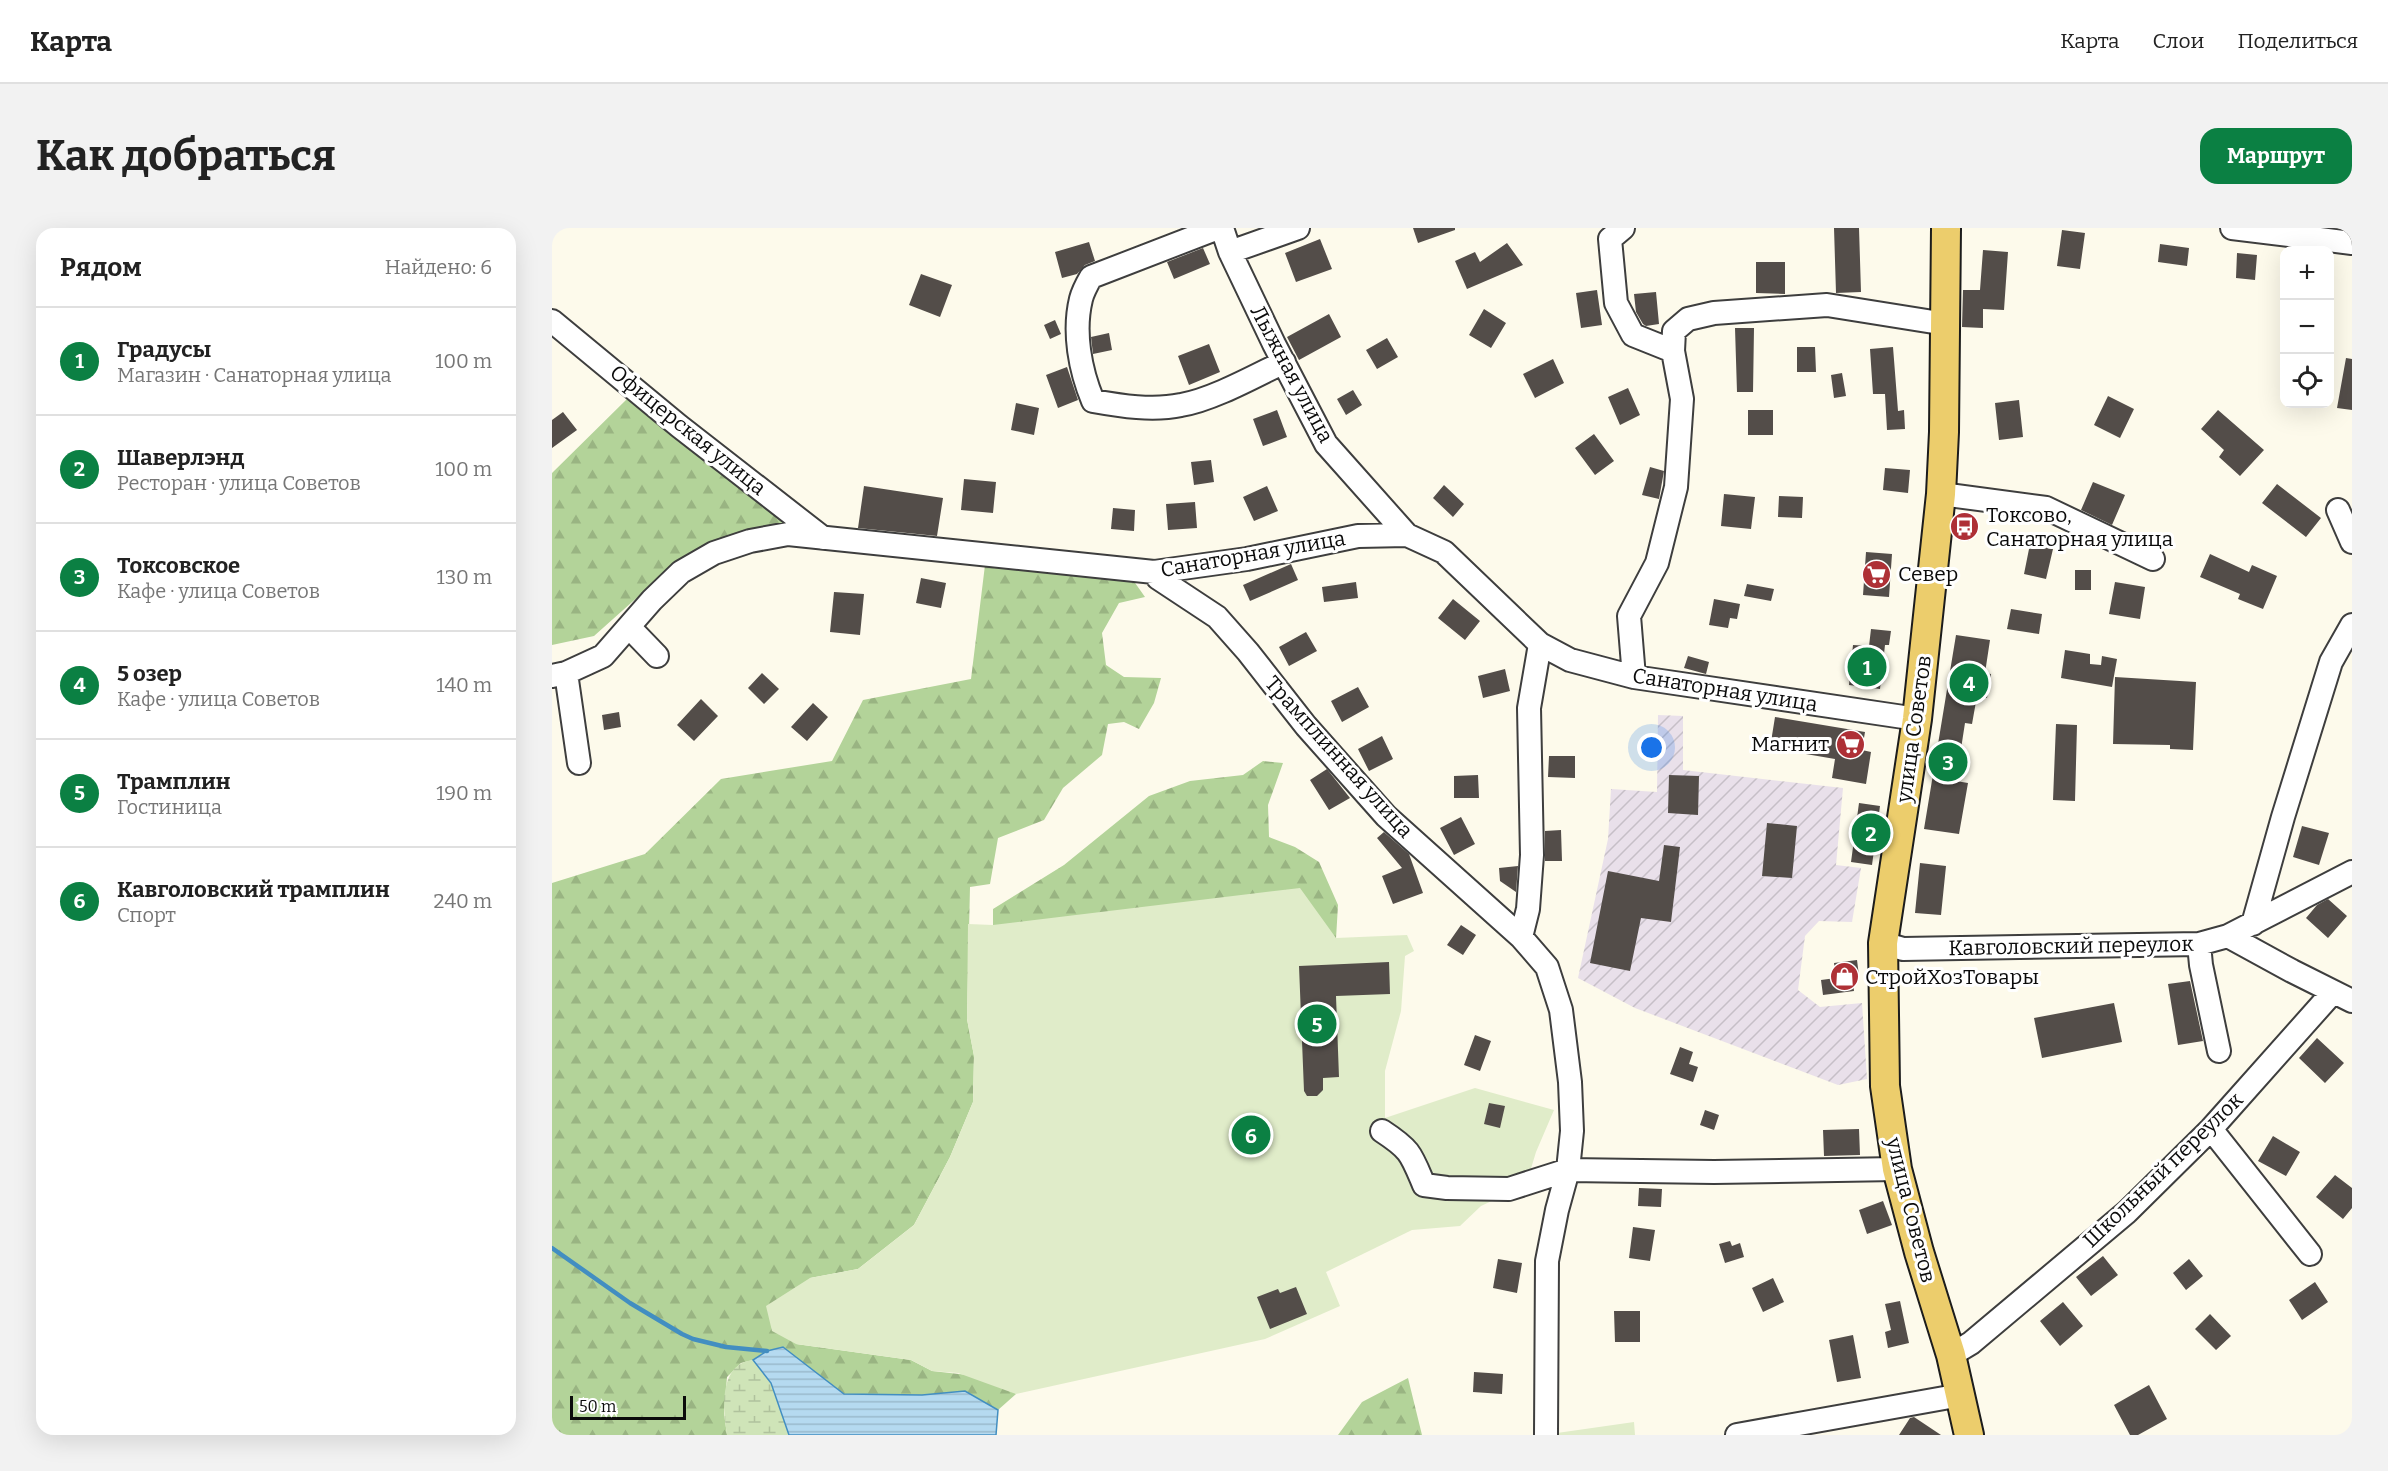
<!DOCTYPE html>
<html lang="ru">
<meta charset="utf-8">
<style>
body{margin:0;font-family:Bitter,serif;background:#f2f2f2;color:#222}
.controls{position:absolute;right:18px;top:18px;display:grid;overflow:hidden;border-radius:12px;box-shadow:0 6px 24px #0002}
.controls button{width:54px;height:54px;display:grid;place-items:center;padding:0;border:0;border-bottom:2px solid #e0e0e0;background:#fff;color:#222;font:30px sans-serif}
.scale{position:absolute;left:18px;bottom:15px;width:116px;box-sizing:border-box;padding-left:6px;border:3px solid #0b0b0b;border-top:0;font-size:16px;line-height:21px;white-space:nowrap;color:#0b0b0b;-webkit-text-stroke:4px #fff;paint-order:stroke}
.you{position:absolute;left:1100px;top:520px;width:21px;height:21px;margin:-15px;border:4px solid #fff;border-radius:50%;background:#1a73e8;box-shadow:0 0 0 9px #1a73e833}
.badge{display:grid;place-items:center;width:39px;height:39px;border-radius:50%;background:#0b8043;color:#fff;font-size:20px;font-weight:700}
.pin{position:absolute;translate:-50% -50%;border:3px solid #fff;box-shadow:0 2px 6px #0006}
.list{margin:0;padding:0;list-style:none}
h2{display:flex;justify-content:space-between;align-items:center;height:78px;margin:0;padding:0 24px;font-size:26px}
h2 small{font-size:20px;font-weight:400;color:#767676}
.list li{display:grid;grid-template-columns:39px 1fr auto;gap:18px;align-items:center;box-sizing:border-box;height:108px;padding:0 24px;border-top:2px solid #e0e0e0}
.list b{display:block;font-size:22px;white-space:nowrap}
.list p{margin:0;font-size:20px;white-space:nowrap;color:#767676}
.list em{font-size:20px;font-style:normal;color:#767676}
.icon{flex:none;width:33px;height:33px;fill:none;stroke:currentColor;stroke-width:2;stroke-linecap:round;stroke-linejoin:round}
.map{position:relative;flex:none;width:1800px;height:1207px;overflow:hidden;border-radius:18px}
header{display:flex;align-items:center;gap:36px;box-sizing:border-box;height:84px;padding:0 30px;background:#fff;border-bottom:2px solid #e0e0e0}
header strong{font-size:28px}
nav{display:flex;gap:33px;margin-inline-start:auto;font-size:21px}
.intro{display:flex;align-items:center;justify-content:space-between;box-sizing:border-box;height:144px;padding:0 36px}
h1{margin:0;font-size:42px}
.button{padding:15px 27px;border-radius:18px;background:#0b8043;color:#fff;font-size:21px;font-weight:700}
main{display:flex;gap:36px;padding:0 36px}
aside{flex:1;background:#fff;border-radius:18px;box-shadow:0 6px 24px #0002}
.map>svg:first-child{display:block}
.industrial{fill:url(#industrial-furrows)}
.forest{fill:url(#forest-firs)}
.wetland{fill:url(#wetland-marsh)}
.pitch{fill:#e0ecc9}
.water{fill:url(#water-rules);stroke:#428ec1;stroke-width:1.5}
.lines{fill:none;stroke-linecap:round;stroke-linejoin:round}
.stream{stroke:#428ec1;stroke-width:4.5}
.building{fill:#534d49}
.minor-casing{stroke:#3e3e3e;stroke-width:26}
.major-casing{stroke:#1c1c1c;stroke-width:32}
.minor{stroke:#fff;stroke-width:22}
.major{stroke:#eccd6c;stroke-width:28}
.labels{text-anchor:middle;stroke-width:6;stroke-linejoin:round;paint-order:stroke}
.street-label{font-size:21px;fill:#0b0b0b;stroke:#fff}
.poi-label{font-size:21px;fill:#0b0b0b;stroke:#fff;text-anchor:start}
</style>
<header>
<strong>Карта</strong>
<nav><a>Карта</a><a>Слои</a><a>Поделиться</a></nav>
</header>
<div class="intro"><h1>Как добраться</h1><a class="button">Маршрут</a></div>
<main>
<aside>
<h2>Рядом<small>Найдено: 6</small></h2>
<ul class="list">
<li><span class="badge">1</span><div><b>Градусы</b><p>Магазин · Санаторная улица</p></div><em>100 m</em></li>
<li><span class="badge">2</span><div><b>Шаверлэнд</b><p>Ресторан · улица Советов</p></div><em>100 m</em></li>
<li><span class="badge">3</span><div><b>Токсовское</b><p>Кафе · улица Советов</p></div><em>130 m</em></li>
<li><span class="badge">4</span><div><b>5 озер</b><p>Кафе · улица Советов</p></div><em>140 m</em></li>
<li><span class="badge">5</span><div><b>Трамплин</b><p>Гостиница</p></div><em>190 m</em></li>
<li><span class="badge">6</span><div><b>Кавголовский трамплин</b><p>Спорт</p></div><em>240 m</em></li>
</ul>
</aside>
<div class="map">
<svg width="1800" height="1207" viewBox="0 0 1800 1207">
<defs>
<pattern id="industrial-furrows" width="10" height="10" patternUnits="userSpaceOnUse" patternTransform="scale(1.5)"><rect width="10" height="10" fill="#e9e0ea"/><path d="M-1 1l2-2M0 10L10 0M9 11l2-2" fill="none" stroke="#c6bfc7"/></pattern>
<pattern id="forest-firs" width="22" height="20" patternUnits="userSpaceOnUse" patternTransform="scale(1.5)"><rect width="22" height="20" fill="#b3d399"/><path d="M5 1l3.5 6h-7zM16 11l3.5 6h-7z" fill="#99b482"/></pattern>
<pattern id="wetland-marsh" width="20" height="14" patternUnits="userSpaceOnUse" patternTransform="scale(1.5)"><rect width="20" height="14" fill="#cfe4b8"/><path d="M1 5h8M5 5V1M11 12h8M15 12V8" fill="none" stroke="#b0c29d"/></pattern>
<pattern id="water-rules" width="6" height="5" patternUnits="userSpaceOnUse" patternTransform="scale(1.5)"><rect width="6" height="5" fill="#b5daf0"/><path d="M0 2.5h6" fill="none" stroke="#9abacc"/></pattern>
</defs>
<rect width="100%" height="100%" fill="#fdfaeb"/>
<path class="industrial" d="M1106,487L1131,488V542L1291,560L1284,637L1309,640L1300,694L1267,693L1253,708L1246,762L1268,779L1310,775L1315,851L1286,857L1083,780L1026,750L1056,611L1059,561L1105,564Z"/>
<path class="forest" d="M75,171L233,295L201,303L140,325L89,366L42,408L0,417V245Z
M433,337L581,352L593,369L567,375L550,405L554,437L572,449L609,450L602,475L587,501L572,494L556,496L550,527L511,560L492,592L446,610L438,656L418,659L415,791L422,828L421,874L398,929L362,997L306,1041L258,1050L244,1116L359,1132L380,1143L452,1151L464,1166L446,1182L413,1163L371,1167L292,1166L231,1119L215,1123L201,1132L189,1135L175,1149L172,1185L175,1207H0V655L93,626L169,551L280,533L311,472L419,451Z
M711,533L731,535L716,577L717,609L743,619L767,634L786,677L784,711L441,716V681L512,637L597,568L638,553L691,547Z
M856,1150L870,1207H786L810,1174Z"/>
<path class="wetland" d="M201,1132L219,1155L237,1207H175C171,1182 166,1136 201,1132Z"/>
<path class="pitch" d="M748,660L784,710L855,707L862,723L853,728L849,783L833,843V890L923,860L1002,882L984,924L974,957L929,978L908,998L860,1002L774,1044L788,1078L713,1111L464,1166L406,1145L380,1143L359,1132L244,1116L220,1103L214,1078L258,1050L306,1041L362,997L398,929L421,874L422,828L415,791L416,696L441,697Z
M1082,1194L1083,1207H1006L1005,1205Z"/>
<path class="water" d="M231,1119L292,1166L370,1167L413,1163L446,1182L444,1207H237L219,1155L201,1132L215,1123Z"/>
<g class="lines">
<path class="stream" d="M0,1020L78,1075L130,1106L141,1111L174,1119L215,1123"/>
</g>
<path class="building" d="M861,0H903V2L866,15Z
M1282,0H1307L1309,64L1284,65Z
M1510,2L1533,5L1528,41L1505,38Z
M768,11L780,41L744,54L733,25Z
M537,14L543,33L533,37L525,46L510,50L503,24Z
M955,15L971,37L915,61L903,33L923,24L928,34Z
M1608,16L1637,20L1635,38L1606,34Z
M651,20L658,36L622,51L615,34Z
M1431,22L1456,24L1452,82L1431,81V100L1410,99L1411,62H1428Z
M1685,25L1705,27L1703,52L1684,50Z
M1204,34H1233V66L1204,65Z
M369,46L400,57L388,89L357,77Z
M1045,62L1050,97L1029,100L1024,65Z
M1104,64L1107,96L1094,98L1091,96L1084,84L1082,66Z
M932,81L954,95L939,120L917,107Z
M777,86L789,109L747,132L735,109Z
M503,92L509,106L498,111L492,97Z
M1183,100H1202L1201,164H1185Z
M557,105L560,122L541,126L539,109Z
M835,110L846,129L825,141L814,122Z
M657,116L668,144L637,157L626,128Z
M1245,119H1263L1264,144H1245Z
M1341,119L1346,183L1352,182L1353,201L1335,202L1333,166H1321L1318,121Z
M1794,130L1800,131V182L1785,180Z
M1001,131L1012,155L983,170L971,146Z
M515,139L526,172L506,180L494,147Z
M1290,145L1294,168L1282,170L1279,147Z
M1076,160L1088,187L1068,197L1056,169Z
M801,162L810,177L794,187L785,171Z
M1556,168L1582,181L1568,210L1542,197Z
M1467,172L1471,209L1447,212L1443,175Z
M464,175L487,180L482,207L459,202Z
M725,182L735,209L711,218L701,191Z
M1196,182H1221V207H1196Z
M1666,182L1712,222L1688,248L1667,229L1672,222L1649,201Z
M11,184L25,202L0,220V192Z
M1042,206L1062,233L1043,247L1023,220Z
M659,232L662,254L642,257L639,234Z
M1098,239L1112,243L1107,271L1090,267Z
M1333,240L1358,242L1356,265L1331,262Z
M412,251L444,254L441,285L409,282Z
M1541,254L1573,267L1560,297L1529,282Z
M1725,256L1769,290L1754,309L1710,275Z
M892,257L912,276L901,289L881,270Z
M312,258L391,270L385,308L306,300Z
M715,258L726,283L702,293L691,269Z
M1172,266L1203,269L1199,301L1169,298Z
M1227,268L1251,269L1250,290L1226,289Z
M643,274L645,300L616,302L614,276Z
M561,280L583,282L582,303L559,301Z
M1478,316L1501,321L1494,351L1472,346Z
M1314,324L1340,326L1337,369L1311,367Z
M1658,326L1697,344L1700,337L1725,348L1711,381L1686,371L1688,366L1648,349Z
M739,336L746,352L698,373L691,357Z
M1523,342H1539V362H1523Z
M369,350L394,355L389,380L364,375Z
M804,354L806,370L772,374L770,359Z
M1563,354L1593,359L1588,391L1557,386Z
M1195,356L1222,361L1219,373L1192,368Z
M282,364L312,366L308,407L278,404Z
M901,371L928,393L913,412L886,390Z
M1162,371L1188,376L1185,391L1178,390L1176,400L1157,397Z
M1459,381L1490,386L1487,406L1455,401Z
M1319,401L1339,403L1337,417H1333L1328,461L1297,457L1301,417L1317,418Z
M754,404L765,423L737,438L727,419Z
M1404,407L1438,412L1433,445L1439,446L1435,470L1425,468L1420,496L1413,495L1404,553L1416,555L1407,606L1372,601Z
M1513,422L1538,426V436L1549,437L1550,428L1565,431L1560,459L1509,450Z
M1136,428L1157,434L1154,446L1132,440Z
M953,441L958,463L931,470L926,448Z
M210,445L227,461L212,476L196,460Z
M1563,449L1644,454L1641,522L1618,521V517L1561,516Z
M806,459L817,479L790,494L779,473Z
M149,471L166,488L142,513L125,497Z
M261,475L276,489L255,513L239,499Z
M67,484L69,499L52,502L50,487Z
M1223,489L1313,504L1310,522L1319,524L1314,556L1280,550L1283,531L1218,520Z
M1504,496L1525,497L1523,573L1501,572Z
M830,508L841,531L817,543L806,521Z
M997,528H1023V550L996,549Z
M775,541L798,570L777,582L758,552Z
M926,547L927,570H902V548Z
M1117,547L1147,548L1146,587L1116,585Z
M1307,575L1328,578L1320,637L1299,634Z
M909,589L923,616L902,627L888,600Z
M1215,595L1245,598L1240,650L1210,648Z
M1750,598L1777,605L1767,637L1741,629Z
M1009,602L1010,633H993V603Z
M832,604L857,626L871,665L841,676L830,648L850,640L825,610Z
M1112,617L1128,619L1119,694L1089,690L1078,743L1038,735L1056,643L1107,653Z
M1368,635L1394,638L1389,687L1363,685Z
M966,638L964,664L948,653L947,640Z
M1776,671L1795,688L1776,710L1754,690L1765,677Z
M909,697L924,707L911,727L895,717Z
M1305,732L1307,748H1300L1302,763L1271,767L1269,752L1284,750L1282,735Z
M837,734L838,766L784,768L787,849L771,850V862L765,868H755L752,863L747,738Z
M1638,753L1651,813L1626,817L1616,756Z
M1562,775L1570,814L1490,830L1482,790Z
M923,807L939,813L928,843L912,837Z
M1765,810L1792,835L1773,855L1747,830Z
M1128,819L1141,824L1137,836L1146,839L1141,854L1118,846Z
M937,875L953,878L948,900L932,896Z
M1153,882L1167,887L1162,902L1148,897Z
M1307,901L1308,927L1272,928L1271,902Z
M1721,908L1748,924L1734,948L1706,933Z
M1783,947L1800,960V980L1791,991L1764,969Z
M1087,960L1110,961L1109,979L1086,978Z
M1331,973L1340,997L1315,1006L1307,982Z
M1081,999L1103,1002L1098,1033L1077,1030Z
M1178,1013L1180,1018L1188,1015L1192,1029L1173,1035L1167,1016Z
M1551,1028L1566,1047L1539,1068L1524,1049Z
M946,1031L970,1035L965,1065L941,1060Z
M1637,1031L1651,1048L1634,1062L1621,1045Z
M1221,1050L1232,1074L1211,1084L1200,1060Z
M1763,1054L1776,1074L1750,1092L1737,1072Z
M744,1059L755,1086L718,1101L705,1069L726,1061L728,1065Z
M1348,1073L1357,1115L1336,1120L1333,1104L1339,1102L1333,1076Z
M1511,1074L1531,1098L1508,1118L1488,1093Z
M1062,1083H1088V1114H1063Z
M1658,1086L1679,1108L1664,1122L1643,1101Z
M1301,1107L1309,1150L1285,1154L1277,1112Z
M922,1144L951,1146L950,1166L921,1164Z
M1597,1157L1615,1191L1586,1207H1578L1562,1177Z
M1362,1189L1389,1207H1347L1358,1190Z"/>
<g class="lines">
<defs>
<path id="minor" d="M666,0L539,49C535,56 531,63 529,71C521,104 528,142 541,173C569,178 601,183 629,177C660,172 703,148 732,134
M670,0L678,24L722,116L774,216L855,307
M1071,0L1058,11L1064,75L1081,107L1121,123L1130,171L1124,259L1105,335L1077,388L1082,449
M1680,0L1800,15
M678,24L746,0
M0,93L127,198L271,310
M1121,123L1122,103L1136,91L1162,85L1275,77L1394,96
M1389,266L1494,280L1601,331
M1786,282L1800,314
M602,344L606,350L665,389L696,424L754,498L834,588L969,709L976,681L980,627L977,480L988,416
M77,399L105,428
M14,445L27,535
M0,448L14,445L51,428L100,372L129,344L162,325L198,313L236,306L602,344L695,331L806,308L855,307L892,324L988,416L1018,432L1082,449L1365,491
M1701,696L1731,589L1779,434L1800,397
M1676,708L1740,743L1800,773
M969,709L995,739L1009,782L1018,854L1020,903L1016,942L1005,982L995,1033L994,1207
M1331,715L1351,721L1647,716L1676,708L1800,644
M1647,716L1649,737L1667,823
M1659,901L1758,1026
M830,903C859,922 859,926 872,957L895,960L957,961L1016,942L1162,944L1345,941
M1399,1127L1419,1115L1575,984L1659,901L1781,764
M1185,1207L1409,1167"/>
<path id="major" d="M1394,0L1392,204L1389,266L1365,491L1331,715L1333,858L1345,941L1367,1024L1399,1127L1417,1207"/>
</defs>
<use href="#minor" class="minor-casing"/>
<use href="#major" class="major-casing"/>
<use href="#minor" class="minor"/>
<use href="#major" class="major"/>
</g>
<defs>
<symbol id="bus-disc" viewBox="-11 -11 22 22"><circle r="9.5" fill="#ae3036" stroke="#fff"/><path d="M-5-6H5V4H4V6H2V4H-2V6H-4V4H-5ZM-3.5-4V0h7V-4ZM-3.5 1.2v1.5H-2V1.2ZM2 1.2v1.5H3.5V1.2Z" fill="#fff"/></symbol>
<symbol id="supermarket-disc" viewBox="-11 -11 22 22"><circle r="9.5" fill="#ae3036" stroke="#fff"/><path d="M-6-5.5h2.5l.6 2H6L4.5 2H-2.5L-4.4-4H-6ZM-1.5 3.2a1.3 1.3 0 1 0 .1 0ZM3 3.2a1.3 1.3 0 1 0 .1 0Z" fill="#fff"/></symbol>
<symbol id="shop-disc" viewBox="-11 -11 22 22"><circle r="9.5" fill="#ae3036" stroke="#fff"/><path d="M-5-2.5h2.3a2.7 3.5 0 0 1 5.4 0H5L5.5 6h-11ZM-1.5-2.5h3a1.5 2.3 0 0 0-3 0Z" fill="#fff"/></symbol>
</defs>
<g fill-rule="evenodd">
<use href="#bus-disc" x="1396" y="282" width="33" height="33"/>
<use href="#supermarket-disc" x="1308" y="330" width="33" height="33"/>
<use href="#supermarket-disc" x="1282" y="500" width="33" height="33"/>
<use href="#shop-disc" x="1276" y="732" width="33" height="33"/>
</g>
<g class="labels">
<g class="street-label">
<text transform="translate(740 146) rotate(62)" y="7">Лыжная улица</text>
<text transform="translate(136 202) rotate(39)" y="7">Офицерская улица</text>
<text transform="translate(701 326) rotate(-10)" y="7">Санаторная улица</text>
<text transform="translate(1173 462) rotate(9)" y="7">Санаторная улица</text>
<text transform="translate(1362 501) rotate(-82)" y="7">улица Советов</text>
<text transform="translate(787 529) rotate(48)" y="7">Трамплинная улица</text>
<text transform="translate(1519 718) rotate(-1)" y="7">Кавголовский переулок</text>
<text transform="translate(1611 942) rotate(-44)" y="7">Школьный переулок</text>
<text transform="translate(1359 982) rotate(76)" y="7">улица Советов</text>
</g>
<g class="poi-label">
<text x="1434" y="294">Токсово,<tspan x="1434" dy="24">Санаторная улица</tspan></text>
<text x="1346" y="353">Север</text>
<text x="1277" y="523" text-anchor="end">Магнит</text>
<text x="1313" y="756">СтройХозТовары</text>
</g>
</g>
</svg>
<div class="controls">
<button>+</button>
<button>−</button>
<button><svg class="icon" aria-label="locate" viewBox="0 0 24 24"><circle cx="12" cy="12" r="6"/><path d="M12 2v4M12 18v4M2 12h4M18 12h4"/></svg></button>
</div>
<div class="scale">50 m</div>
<div class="you"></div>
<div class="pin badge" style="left:1315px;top:439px">1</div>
<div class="pin badge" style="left:1319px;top:605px">2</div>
<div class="pin badge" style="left:1396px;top:534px">3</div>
<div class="pin badge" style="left:1417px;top:455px">4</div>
<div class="pin badge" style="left:765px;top:796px">5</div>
<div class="pin badge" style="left:699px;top:907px">6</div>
</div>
</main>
